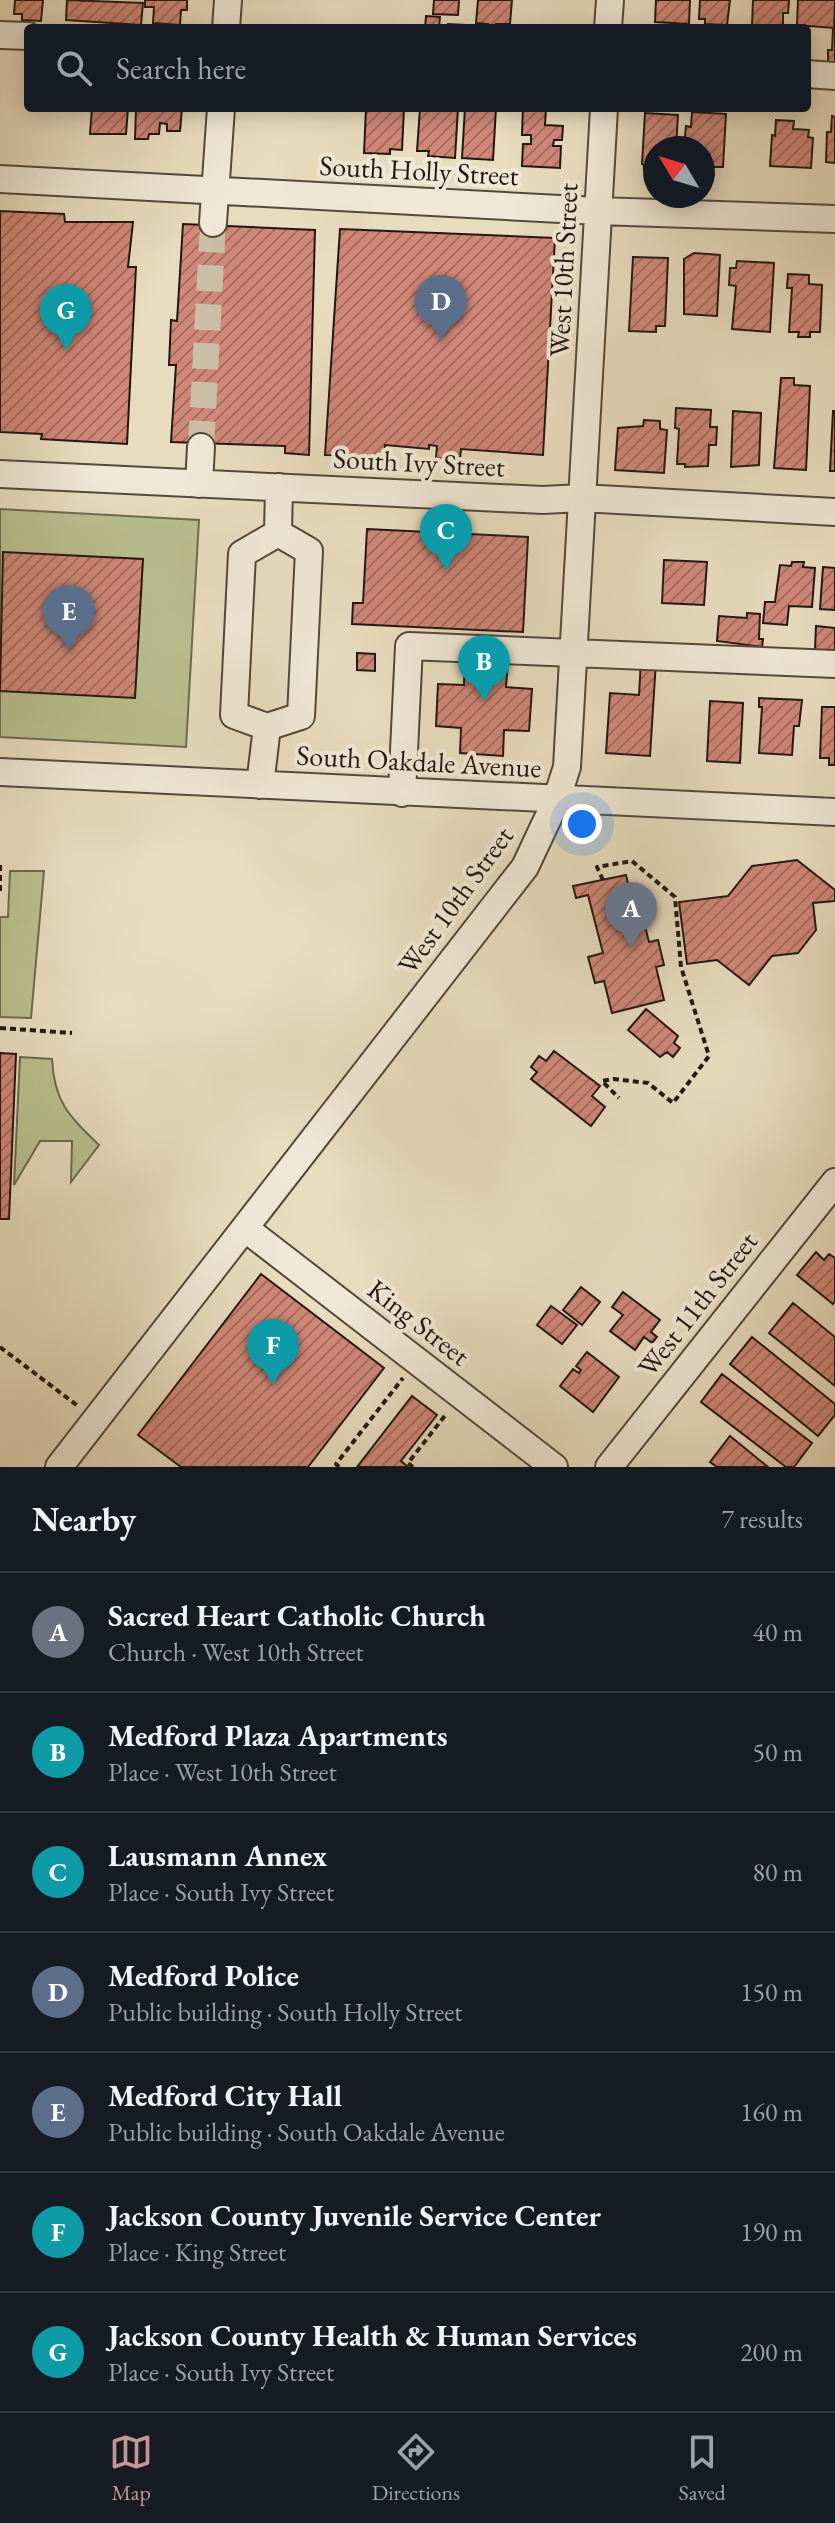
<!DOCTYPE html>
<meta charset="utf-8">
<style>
body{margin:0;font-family:"EB Garamond",serif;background:#242831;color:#f1f3f6}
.compass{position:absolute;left:643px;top:136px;width:72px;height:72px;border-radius:50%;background:#171b24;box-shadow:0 4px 20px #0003;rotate:308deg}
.you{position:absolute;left:582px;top:824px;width:28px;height:28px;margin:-20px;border:6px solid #fff;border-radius:50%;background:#1a73e8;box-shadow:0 0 0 12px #1a73e833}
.badge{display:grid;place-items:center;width:52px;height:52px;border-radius:50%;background:#c59692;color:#fff;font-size:26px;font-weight:700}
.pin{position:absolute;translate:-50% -66px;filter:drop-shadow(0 2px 4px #0008)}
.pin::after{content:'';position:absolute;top:42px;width:28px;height:24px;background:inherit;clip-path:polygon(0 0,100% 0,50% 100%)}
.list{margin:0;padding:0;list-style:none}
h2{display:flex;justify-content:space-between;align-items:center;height:104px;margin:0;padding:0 32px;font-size:34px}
h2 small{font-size:26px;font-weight:400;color:#9ea1a6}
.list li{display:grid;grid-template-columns:52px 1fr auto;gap:24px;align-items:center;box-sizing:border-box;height:120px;padding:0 32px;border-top:2px solid #363941}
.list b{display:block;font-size:30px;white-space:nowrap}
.list p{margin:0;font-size:26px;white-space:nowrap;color:#9ea1a6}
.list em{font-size:26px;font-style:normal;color:#9ea1a6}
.icon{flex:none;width:44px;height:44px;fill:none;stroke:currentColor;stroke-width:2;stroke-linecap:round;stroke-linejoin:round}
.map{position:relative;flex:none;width:835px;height:1467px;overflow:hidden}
.search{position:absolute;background:#171b24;box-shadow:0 4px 20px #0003;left:24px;right:24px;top:24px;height:88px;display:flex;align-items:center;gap:20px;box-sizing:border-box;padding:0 28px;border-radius:8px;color:#9ea1a6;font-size:30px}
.sheet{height:944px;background:#171b24}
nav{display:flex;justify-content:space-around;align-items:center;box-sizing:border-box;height:112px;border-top:2px solid #363941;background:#171b24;font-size:22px;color:#9ea1a6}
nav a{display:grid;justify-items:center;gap:4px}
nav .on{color:#c59692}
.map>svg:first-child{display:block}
.green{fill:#b9bf8f;stroke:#6d6b50;stroke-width:2}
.building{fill:url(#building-hatch);stroke:#211710;stroke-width:2}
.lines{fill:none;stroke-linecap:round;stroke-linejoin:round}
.minor-tunnel{stroke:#cabea4;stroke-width:26;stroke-dasharray:26 13;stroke-linecap:butt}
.minor-casing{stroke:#53483c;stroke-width:30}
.path{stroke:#211710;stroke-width:4;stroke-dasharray:6 4;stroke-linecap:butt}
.minor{stroke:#f0e8d5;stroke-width:26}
.labels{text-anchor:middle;stroke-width:8;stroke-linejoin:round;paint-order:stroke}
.street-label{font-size:28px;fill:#211710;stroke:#f0e8d5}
</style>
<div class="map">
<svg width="835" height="1467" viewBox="0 0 835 1467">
<defs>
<pattern id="building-hatch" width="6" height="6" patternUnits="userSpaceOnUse" patternTransform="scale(2)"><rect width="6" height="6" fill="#d08778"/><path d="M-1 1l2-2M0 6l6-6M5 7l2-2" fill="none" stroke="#a86d61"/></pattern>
</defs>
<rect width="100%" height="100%" fill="#e8dcbe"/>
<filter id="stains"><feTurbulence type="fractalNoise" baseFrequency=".0025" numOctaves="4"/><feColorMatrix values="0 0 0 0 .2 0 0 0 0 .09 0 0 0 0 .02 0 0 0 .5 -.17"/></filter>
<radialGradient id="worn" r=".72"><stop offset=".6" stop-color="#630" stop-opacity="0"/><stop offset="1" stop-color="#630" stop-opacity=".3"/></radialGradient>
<path class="green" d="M0,509L199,520L186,747L0,737Z
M10,871H44L31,1018L0,1017V917H8Z
M20,1057L52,1059C54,1102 69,1116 99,1145L71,1182L72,1141H40L14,1185Z"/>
<path class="building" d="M15,0H43L41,21L22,20V14H14Z
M67,0L143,3L141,25L66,20Z
M145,0H187V10H181L180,25L153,23L154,7H145Z
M434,0H459L458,15L433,14Z
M478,0H512L510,24H496V28H448V24L487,26L488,24L476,23Z
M656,0H690L689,24L655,22Z
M700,0H730L727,25L705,24V19H699Z
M753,0H789L788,13H783V26L752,25Z
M798,0H835L834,28L797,25Z
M426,16L440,17L439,28H425Z
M833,28H835V64L828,63V50H832Z
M92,108H128L126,134H90Z
M136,108H182L180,131H167V124L160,123L159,134H149L148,139H135Z
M366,108H404L402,150L390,149V154L364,153Z
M420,108H458L455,158L428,156L429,151H417Z
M465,108H496L493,160L462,158Z
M523,108H546L545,125L563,126L562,140H554L553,146H561L560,168L522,166L523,144H531V135H522Z
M692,112L726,114L723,167H710V175L703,174V148H684L686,126L691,127Z
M645,113L678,115L676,148H655V171L644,170V165L642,164Z
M832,116L835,117V163L826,162L827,132H831Z
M776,120L794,121L793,129L809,130L808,137L813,138L811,168L770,166L772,135L775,136Z
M0,211L64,214L65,222H133L128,267H136L127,444L41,439L42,434L0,432Z
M183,224L315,230L309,455L285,453V446L171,442L176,365H169L171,320L177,321Z
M340,229L555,238L543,455L461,449L460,460L436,458L437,446L429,445V449L385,445L384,456L325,455Z
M694,253L720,255L717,316L684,314V259Z
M633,257L668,258L665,326H656V332L629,331Z
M737,261L774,263L770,332L732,329L736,286L729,285L730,268H736Z
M788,274L809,275V284L822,285L820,332H810V337H798L799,332H789L792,288H787Z
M781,378H794V385L810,386L806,470L774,468Z
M676,408L711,410L710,427H717L716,445H709L708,466L685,467V464H677L679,429L675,428Z
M733,411L761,413L759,465L731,467Z
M833,411H835V471H830Z
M644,420L660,421V429L667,430L664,473L615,470L618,428L643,426Z
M367,529L528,537L523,632L352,624L353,603H363Z
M3,552L143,559L135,698L0,691Z
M664,560L707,562L704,605L662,603Z
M792,562H804L803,567L815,568L812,607L789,606L787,625L763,623L765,602H775L780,565L791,566Z
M823,567L835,568V610L820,609Z
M747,613L760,614L759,639H763L762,647L717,641L719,616L747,618Z
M816,626L835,628V651L815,650Z
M357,653L375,654V671L357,670Z
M465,660L508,662L506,687L532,689L529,731L504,730L503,756L460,753L461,728L436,726L438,684L464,685Z
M641,660L656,661L650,756L606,753L610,693L639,695Z
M759,698L802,700L799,726H794L792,755L759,753L762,707H759Z
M710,701L743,703L740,763L707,761Z
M822,707H835V765H829V758H820Z
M797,860L835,890V901L813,903L816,930L798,953L772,956L749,985L717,960L687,964L679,902L728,896L752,866Z
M626,875L629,888L635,887L649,942L658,940L664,965L656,967L664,1000L612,1013L604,981L595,983L588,957L603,953L588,895L576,898L573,886Z
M646,1009L678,1036L674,1043L680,1048L673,1057L667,1052L660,1057L628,1030Z
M554,1051L600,1086L592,1096L605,1107L591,1126L531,1079L537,1072L531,1067L539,1056L546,1061Z
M0,1053L16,1054L9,1219H0Z
M816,1252L824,1260L829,1254L835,1258V1301L833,1304L797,1275Z
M261,1274L384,1368L308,1467H181L138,1435Z
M581,1287L600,1302L582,1325L563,1310Z
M623,1292L660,1320L651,1332L657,1337L652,1343L644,1337L635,1350L610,1331L623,1315L612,1307Z
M793,1303L835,1337V1386L769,1333Z
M551,1306L577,1325L562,1344L537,1325Z
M752,1337L835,1404V1415L818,1436L730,1364Z
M587,1352L619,1377L593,1412L560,1386L573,1369L579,1373L581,1370L576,1366Z
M722,1374L812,1443L794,1467H786L701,1402Z
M412,1396L437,1415L401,1461L408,1467H357Z
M730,1436L768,1467H717L710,1462Z"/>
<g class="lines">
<path class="minor-tunnel" d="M201,447L213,223"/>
<defs>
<path id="minor" d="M226,28L228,0
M608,28L610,0
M0,35L28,36
M807,74L835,76
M0,179L598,211L835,219
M213,223L221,108
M0,474L543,500L581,498L835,512
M199,484L201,447
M267,727L234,715L242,554L278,533
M0,772L835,812
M260,785L267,727L301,716L309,551L278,533L279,487
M402,793L409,646L835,664
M246,1229L554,1467
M59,1467L525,867L556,801L567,767L604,108
M609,1467L835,1182"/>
</defs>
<use href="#minor" class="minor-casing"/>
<path class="path" d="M0,865V891
M603,880L597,867L632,861L675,897L681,967L709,1056L673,1103L648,1083L614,1079L602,1081L619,1098
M0,1028L72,1033
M0,1347L78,1406
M339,1467L336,1464L403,1378
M413,1467L408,1463L447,1413"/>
<use href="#minor" class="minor"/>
</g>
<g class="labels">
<g class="street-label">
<text transform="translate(419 170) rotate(3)" y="10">South Holly Street</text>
<text transform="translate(563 270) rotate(-87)" y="10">West 10th Street</text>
<text transform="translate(419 462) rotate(3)" y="10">South Ivy Street</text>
<text transform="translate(419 761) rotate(3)" y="10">South Oakdale Avenue</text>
<text transform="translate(455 900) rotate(-54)" y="10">West 10th Street</text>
<text transform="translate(697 1304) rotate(-52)" y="10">West 11th Street</text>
<text transform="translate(419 1322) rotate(38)" y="10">King Street</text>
</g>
</g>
<rect width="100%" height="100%" filter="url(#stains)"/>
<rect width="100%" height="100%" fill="url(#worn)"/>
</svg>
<svg class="compass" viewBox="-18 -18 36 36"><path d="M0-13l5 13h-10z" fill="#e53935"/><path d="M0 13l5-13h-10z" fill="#9ea1a6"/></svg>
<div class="you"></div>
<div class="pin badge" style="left:631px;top:948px;background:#6b7280">A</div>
<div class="pin badge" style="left:484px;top:701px;background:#0f9aa8">B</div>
<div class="pin badge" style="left:446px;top:570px;background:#0f9aa8">C</div>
<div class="pin badge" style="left:441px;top:341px;background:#5c6f8a">D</div>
<div class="pin badge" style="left:69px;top:651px;background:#5c6f8a">E</div>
<div class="pin badge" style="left:273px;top:1385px;background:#0f9aa8">F</div>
<div class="pin badge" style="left:66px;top:350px;background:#0f9aa8">G</div>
<div class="search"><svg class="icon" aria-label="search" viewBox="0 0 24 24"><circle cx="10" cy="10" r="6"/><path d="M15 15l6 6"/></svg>Search here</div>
</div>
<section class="sheet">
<h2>Nearby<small>7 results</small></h2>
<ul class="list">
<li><span class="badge" style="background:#6b7280">A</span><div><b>Sacred Heart Catholic Church</b><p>Church · West 10th Street</p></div><em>40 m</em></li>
<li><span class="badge" style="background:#0f9aa8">B</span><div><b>Medford Plaza Apartments</b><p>Place · West 10th Street</p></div><em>50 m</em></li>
<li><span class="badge" style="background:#0f9aa8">C</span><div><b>Lausmann Annex</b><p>Place · South Ivy Street</p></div><em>80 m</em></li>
<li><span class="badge" style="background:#5c6f8a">D</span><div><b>Medford Police</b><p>Public building · South Holly Street</p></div><em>150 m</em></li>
<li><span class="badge" style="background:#5c6f8a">E</span><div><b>Medford City Hall</b><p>Public building · South Oakdale Avenue</p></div><em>160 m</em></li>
<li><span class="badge" style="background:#0f9aa8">F</span><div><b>Jackson County Juvenile Service Center</b><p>Place · King Street</p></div><em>190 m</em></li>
<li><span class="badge" style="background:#0f9aa8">G</span><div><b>Jackson County Health &amp; Human Services</b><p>Place · South Ivy Street</p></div><em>200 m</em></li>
</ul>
</section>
<nav>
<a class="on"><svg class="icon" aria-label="map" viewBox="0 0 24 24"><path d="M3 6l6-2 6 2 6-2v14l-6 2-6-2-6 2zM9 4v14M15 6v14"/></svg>Map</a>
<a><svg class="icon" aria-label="directions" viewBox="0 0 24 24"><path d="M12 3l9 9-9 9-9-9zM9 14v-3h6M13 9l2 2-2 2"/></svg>Directions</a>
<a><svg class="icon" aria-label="saved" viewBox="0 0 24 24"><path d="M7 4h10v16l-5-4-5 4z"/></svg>Saved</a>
</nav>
